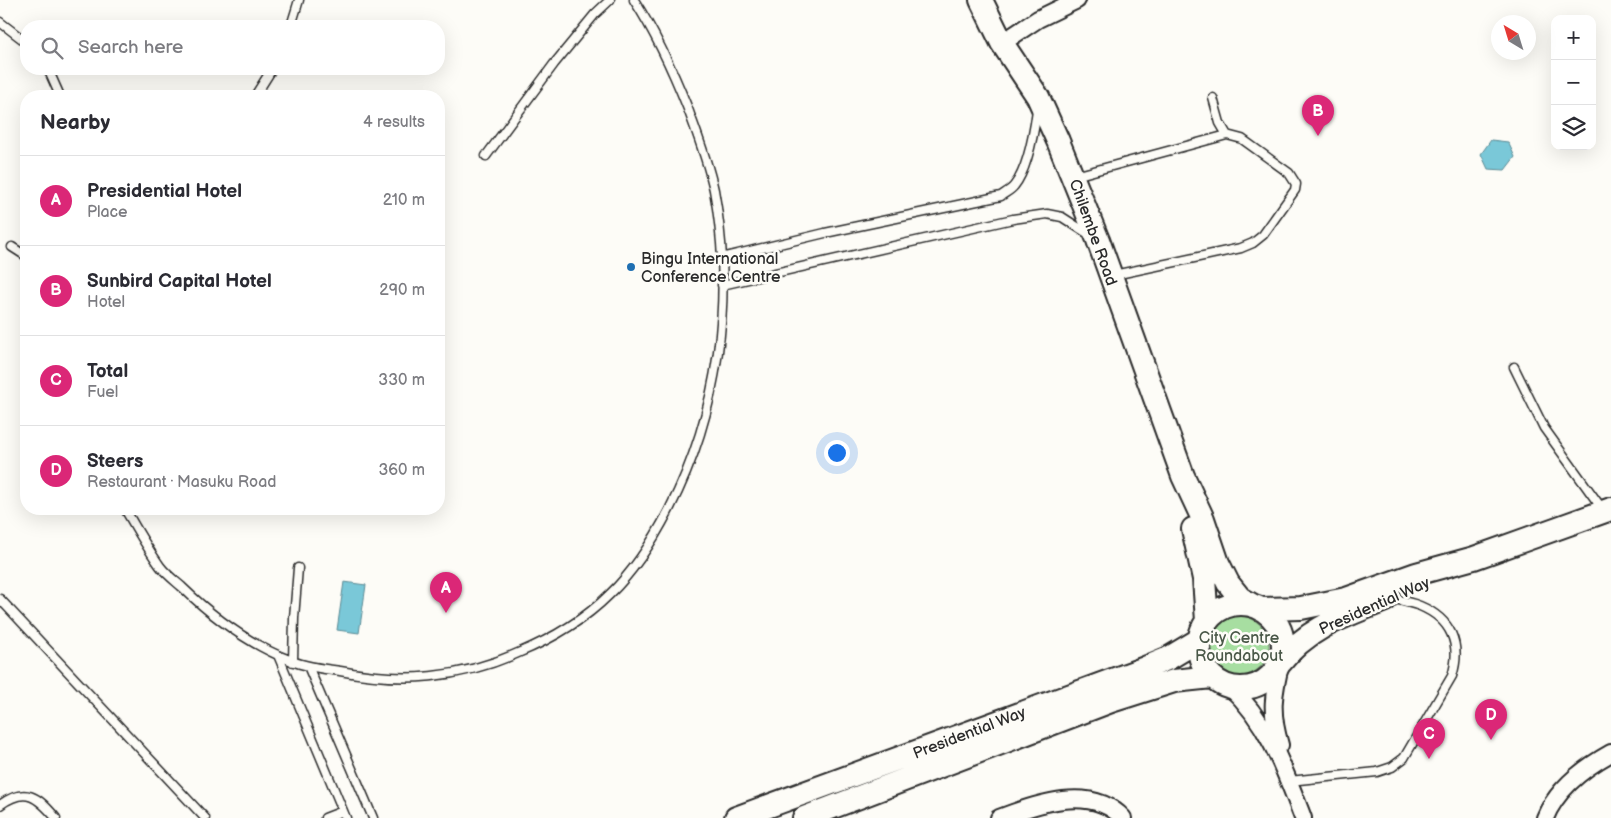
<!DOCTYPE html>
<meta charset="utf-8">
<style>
body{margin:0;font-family:"Balsamiq Sans",sans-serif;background:#f7f7f7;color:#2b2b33}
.controls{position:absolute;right:15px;top:15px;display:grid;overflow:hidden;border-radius:10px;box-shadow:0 5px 20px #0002}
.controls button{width:45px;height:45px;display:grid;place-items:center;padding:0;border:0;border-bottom:1px solid #e1e1e2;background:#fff;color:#2b2b33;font:25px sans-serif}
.compass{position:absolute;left:1491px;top:15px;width:45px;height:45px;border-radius:50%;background:#fff;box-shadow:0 5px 20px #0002;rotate:322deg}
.you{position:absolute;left:836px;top:452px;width:18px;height:18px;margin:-12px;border:4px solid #fff;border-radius:50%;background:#1a73e8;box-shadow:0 0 0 8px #1a73e833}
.badge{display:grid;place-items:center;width:32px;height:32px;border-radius:50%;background:#db2777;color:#fff;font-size:16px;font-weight:700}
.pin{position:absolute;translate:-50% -41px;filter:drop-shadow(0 1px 2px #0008)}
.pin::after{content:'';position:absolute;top:26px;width:18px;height:15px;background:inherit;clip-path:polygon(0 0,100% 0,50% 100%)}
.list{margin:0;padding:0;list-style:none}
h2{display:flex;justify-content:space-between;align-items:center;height:65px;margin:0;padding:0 20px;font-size:21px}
h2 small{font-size:16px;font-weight:400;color:#7c7c81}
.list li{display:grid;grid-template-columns:32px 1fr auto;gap:15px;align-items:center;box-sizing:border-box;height:90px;padding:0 20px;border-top:1px solid #e1e1e2}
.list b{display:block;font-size:19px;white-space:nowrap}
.list p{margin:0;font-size:16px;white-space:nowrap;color:#7c7c81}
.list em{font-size:16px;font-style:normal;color:#7c7c81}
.icon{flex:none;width:28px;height:28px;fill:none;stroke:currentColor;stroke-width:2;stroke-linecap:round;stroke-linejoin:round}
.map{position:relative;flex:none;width:1611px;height:818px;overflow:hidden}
.search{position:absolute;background:#fff;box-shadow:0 5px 20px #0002;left:20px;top:20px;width:425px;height:55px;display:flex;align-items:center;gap:12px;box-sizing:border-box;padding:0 18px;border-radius:20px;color:#7c7c81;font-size:19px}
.panel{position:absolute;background:#fff;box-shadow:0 5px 20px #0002;left:20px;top:90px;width:425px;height:425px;border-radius:20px}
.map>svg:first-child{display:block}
.green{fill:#a7dea1;stroke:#698466}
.water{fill:#7ac8d8;stroke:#5a8993}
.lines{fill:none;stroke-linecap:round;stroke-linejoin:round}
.lane-casing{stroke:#2b2b2b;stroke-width:11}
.street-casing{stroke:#2b2b2b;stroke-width:20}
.secondary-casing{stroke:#2b2b2b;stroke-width:26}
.lane{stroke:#fdfcf7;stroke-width:8}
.street{stroke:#fdfcf7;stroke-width:16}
.secondary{stroke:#fdfcf7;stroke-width:22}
.poi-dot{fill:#1f6fb2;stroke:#fdfcf7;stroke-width:2}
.labels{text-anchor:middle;stroke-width:5;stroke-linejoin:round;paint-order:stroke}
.street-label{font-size:16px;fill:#2b2b2b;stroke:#fdfcf7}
.poi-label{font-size:16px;fill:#2b2b2b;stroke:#fdfcf7;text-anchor:start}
.park-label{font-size:16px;fill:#4a5848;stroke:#fdfcf7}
</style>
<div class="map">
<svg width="1611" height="818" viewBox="0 0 1611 818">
<rect width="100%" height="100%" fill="#fdfcf7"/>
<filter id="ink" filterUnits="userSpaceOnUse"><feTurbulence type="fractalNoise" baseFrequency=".02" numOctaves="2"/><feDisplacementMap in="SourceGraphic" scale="10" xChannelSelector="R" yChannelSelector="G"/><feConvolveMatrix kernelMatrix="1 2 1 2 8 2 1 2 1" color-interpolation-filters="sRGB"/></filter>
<g filter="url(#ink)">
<path class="green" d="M1209 646a30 30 0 1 1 60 0a30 30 0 1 1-60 0Z"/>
<path class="water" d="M1491,140L1508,142L1515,157L1505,170L1488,169L1481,154Z
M344,582L366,585L359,633L337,630Z"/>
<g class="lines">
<defs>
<path id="lane" d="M0,22L26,42
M291,26L299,0
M48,69L60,96
M255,96L272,69
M1213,98L1220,123L1227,135
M486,156L554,64L595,14L610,0
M1075,176L1227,135L1242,139L1289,173L1296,184L1295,190L1263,235L1253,243L1241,248L1114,275
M12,247L26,256
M721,258L825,233L1001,196C1005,193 1011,190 1014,186C1028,169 1034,132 1037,110
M722,285L1013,219L1047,214L1062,217L1090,235
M1514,367L1544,428L1603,510
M125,509C136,528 147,548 160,566C166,574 174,580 182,587C214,618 250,645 292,661C307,667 324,669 340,671C403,683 459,679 518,653C552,639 584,620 610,594C635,570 653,541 669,510C719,412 734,298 714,190C708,162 698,136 688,109C673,71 656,34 634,0
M0,599L205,818
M278,655L346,818
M293,662L294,618L298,568
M308,666L373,818
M1289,781L1377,772L1392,767L1404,758L1452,676C1462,644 1451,619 1420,606C1410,602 1399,600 1389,598
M0,805C26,786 38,797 56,818
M325,818L343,811"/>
<path id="street" d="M1002,43L1038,19L1077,0
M1230,687C1268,722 1285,771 1303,818
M1280,745C1270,712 1273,694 1281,662
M999,818C1036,804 1091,784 1123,818
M1545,818C1557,788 1584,768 1611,753"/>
<path id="secondary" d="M981,0L1002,43L1038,97L1058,141L1098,240L1183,476L1203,519L1218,563L1228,583L1240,598L1252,605
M1193,529L1204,579L1207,621
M1199 646a42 42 0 1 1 84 0a42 42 0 1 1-84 0Z
M1262,609L1301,608L1346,599L1416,574L1474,558L1611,509
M1281,662C1308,627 1346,616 1385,600
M736,818L1145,668L1169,658L1199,640
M804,818L1111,701L1174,681L1212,677"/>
</defs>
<use href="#lane" class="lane-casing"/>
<use href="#street" class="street-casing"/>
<use href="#secondary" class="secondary-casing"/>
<use href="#lane" class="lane"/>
<use href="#street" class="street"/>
<use href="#secondary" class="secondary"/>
</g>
</g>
<circle class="poi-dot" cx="631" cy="267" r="5"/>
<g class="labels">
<g class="street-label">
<text transform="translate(1094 232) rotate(70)" y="6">Chilembe Road</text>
<text transform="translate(1374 605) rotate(-24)" y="6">Presidential Way</text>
<text transform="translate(969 732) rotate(-21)" y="6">Presidential Way</text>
</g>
<g class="poi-label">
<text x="641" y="264">Bingu International<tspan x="641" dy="18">Conference Centre</tspan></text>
</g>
<g class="park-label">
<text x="1239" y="643">City Centre<tspan x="1239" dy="18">Roundabout</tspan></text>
</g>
</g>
</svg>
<div class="controls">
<button>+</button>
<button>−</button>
<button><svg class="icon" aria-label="layers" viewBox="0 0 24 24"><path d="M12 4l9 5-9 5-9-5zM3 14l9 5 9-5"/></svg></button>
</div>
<svg class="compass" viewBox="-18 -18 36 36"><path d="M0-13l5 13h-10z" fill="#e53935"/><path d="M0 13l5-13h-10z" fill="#7c7c81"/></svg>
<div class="you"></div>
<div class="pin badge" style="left:446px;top:613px">A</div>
<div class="pin badge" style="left:1318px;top:136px">B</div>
<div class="pin badge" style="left:1429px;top:759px">C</div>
<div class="pin badge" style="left:1491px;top:740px">D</div>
<div class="search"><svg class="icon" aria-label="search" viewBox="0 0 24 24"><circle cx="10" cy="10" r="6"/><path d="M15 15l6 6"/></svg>Search here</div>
<section class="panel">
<h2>Nearby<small>4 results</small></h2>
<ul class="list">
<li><span class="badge">A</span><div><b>Presidential Hotel</b><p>Place</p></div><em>210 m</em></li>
<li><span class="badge">B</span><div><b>Sunbird Capital Hotel</b><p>Hotel</p></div><em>290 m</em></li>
<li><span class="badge">C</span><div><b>Total</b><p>Fuel</p></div><em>330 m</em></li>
<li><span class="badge">D</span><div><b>Steers</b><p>Restaurant · Masuku Road</p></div><em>360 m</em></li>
</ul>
</section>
</div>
